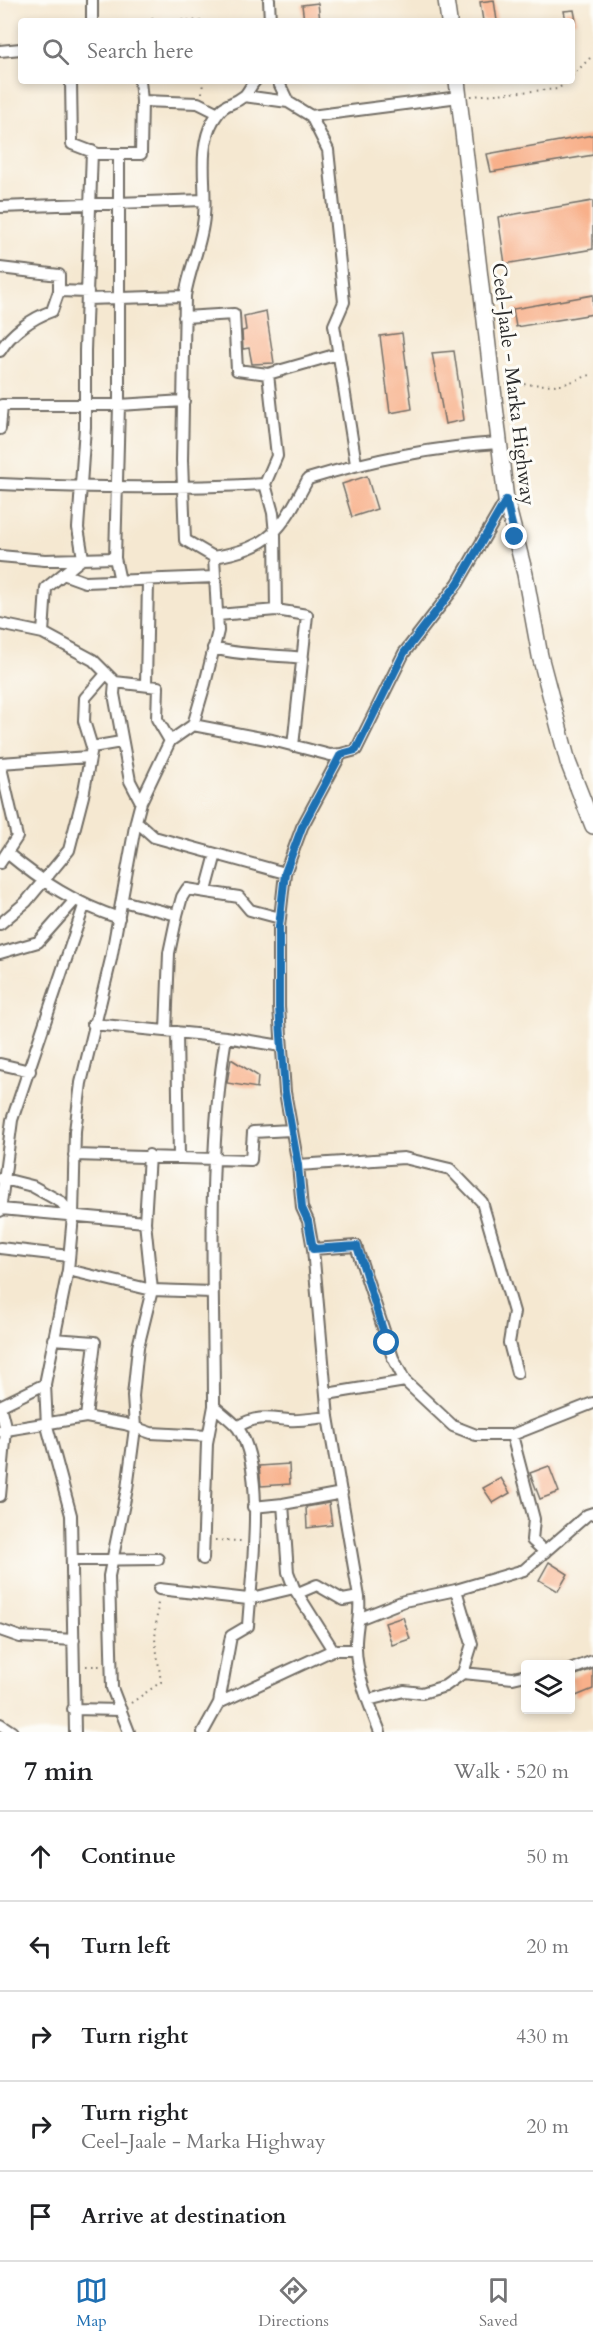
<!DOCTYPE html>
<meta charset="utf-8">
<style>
body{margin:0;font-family:Cardo,serif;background:#f2f2f2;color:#202124}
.controls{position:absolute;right:18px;bottom:18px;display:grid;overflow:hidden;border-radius:6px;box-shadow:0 3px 9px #0003}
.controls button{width:54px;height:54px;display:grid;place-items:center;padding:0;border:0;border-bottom:2px solid #e0e0e0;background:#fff;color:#202124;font:30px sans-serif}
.stop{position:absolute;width:18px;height:18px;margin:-14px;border:4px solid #1f6fb2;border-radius:50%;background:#fff}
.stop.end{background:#1f6fb2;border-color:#fff;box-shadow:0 2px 6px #0008}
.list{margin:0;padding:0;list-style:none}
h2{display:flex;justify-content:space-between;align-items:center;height:78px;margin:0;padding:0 24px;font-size:26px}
h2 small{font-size:20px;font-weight:400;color:#757577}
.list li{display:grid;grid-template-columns:39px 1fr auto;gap:18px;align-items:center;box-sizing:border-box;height:90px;padding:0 24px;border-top:2px solid #e0e0e0}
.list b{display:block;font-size:22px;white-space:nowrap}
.list p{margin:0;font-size:20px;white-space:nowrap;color:#757577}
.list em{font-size:20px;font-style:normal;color:#757577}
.icon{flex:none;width:33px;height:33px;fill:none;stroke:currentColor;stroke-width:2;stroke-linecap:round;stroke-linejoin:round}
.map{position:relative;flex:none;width:593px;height:1732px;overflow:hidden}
.search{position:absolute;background:#fff;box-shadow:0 3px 9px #0003;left:18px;right:18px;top:18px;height:66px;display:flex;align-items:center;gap:15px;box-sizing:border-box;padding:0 21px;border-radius:6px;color:#757577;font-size:22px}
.sheet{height:528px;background:#fff}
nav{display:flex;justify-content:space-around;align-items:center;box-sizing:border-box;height:84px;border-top:2px solid #e0e0e0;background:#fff;font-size:16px;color:#757577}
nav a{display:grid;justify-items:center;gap:3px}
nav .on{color:#1f6fb2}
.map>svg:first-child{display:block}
.building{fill:#f8b08a}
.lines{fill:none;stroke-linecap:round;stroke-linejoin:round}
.street-casing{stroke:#726d65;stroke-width:14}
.secondary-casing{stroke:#726d65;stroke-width:18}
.path{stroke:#726d65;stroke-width:2;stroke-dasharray:1.5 4.5;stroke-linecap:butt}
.street{stroke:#fff;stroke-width:10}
.secondary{stroke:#fff;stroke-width:15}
.route{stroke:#1f6fb2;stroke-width:8}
.labels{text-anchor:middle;stroke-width:6;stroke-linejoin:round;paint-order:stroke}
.street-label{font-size:20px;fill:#2b2b2b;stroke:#fdfcf7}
</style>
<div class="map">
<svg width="593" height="1732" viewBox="0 0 593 1732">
<rect width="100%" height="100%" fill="#fdfcf7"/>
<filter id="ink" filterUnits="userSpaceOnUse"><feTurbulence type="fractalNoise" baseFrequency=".0167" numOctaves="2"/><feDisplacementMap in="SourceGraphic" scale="12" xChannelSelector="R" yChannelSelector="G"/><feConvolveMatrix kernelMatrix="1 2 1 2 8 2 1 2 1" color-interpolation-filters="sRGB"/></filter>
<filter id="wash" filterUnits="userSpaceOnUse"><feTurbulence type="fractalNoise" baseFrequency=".008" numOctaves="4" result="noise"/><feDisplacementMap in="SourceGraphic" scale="24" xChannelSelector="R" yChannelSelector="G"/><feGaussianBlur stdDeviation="1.35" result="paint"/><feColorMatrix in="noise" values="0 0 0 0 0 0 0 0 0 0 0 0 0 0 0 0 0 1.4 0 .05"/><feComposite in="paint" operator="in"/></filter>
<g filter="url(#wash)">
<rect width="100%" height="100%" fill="#f5e8d1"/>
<g id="blocks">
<path class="building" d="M494,0L497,21H483L480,2Z
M318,3L320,21H304L302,5Z
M574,10L576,21H566L564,11Z
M593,135V155L491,172L487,154Z
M593,201V249L505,264L498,217Z
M593,295V314L516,327L513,309Z
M266,311L274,363L252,364L249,348L243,349L242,331L246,330L244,316Z
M402,333L412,409L390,413L380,336Z
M454,351L464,420L445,424L432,353Z
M367,476L377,509L352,517L342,484Z
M231,1059L258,1076L257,1088L227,1083Z
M289,1464L290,1484L261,1486L259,1466Z
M549,1466L559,1492L540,1499L530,1473Z
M501,1478L510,1493L493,1503L483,1488Z
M329,1503L332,1525L307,1528L306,1507Z
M549,1562L568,1574L558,1591L539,1580Z
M403,1617L410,1639L392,1645L385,1623Z
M593,1669V1689L576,1696L570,1677Z"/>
</g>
</g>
<g filter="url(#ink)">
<use href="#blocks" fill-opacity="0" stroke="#726d65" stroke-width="1.5"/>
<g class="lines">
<defs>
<path id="street" d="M269,0L270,21
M92,21V0
M0,51L21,49
M71,81L72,144L98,154H141L142,101L198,103L218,113
M140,81L142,101
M278,81L288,102
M244,96L288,102L311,116L328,150L344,302L334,325L356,464
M311,116L459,97
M119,154V405L115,558L120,581
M0,207L204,200
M0,268L59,275V291
M87,299L185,296
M184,317L234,314L237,370L268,374
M0,351C11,333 32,318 52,311L59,291L88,292
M0,429L2,405H119L184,401
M0,484C89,488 176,489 265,484
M0,556L45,560L115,558
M214,557C273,547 281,529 308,479C370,460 433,447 498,443
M63,574L85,582L215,577
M276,610L275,534L273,513L265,484L277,456L268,374L338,354
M218,615L276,610L307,615L293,746
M0,624L43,633L93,660L115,682L114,694L130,781L141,802
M43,633L46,588L83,558L78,528L85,427V351L92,151
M213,648C242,656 272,654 303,658
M115,682L158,687L157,719L170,741
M146,685L148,581
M193,725L272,740L330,755L341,754
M92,747L121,742
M0,763L17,837L0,863
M0,763L89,757
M136,821L154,837L285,873
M7,853C42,882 76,904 119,918
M206,891L216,854
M122,901L177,915L182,897L187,889L239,897L250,910L280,918
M0,924L26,902L69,850L83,796L92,747L84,721L85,698L106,674
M0,953L38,942L75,900
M93,1024L226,1037L281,1046
M166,1031L169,953L177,915
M177,1032L179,1157
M0,1064L30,1071
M74,1155L251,1160L253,1132L291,1130
M298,1165L404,1158L450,1169L482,1202L514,1312L509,1343L517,1373
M0,1178L32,1186L61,1202L73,1216
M1,1209L145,1222
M0,1211L12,1120L84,906
M0,1248L69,1256
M313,1249L356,1246L393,1358L405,1381L453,1426L476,1435H512L593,1403
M68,1270L152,1290L212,1292
M327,1394L405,1381
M0,1406L6,1430L0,1496
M0,1406L45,1384
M86,1417L125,1424L151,1433L208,1436
M237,1427C255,1415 269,1418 289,1420C301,1421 316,1418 328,1417
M0,1431L86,1417L95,1342L53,1339
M512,1435L534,1519L532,1540L545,1552
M283,1504L288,1572L294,1588L333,1650
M253,1507L283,1504L342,1493
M203,1559L207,1443L214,1406C214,1282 206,1159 226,1037
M72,1560L158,1559
M159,1589L248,1599L294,1588
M298,1593L317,1585L343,1600L359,1597
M361,1618L404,1601L456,1590L524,1570L587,1515L593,1513
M0,1630L20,1637L74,1640
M570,1670L593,1661
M463,1673L513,1678L526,1675
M368,1700L404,1691L422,1693L445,1686L463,1673L472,1644L456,1590
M219,1703L333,1650H356
M73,1709L121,1710
M0,1724L12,1732
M75,1732L71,1515L47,1426L45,1384L68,1270L73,1216L75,1131L81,1083L111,959L136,821L141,802L170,741L193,725L205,684L218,631L214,557L185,540L182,460L185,296C189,269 202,244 204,216C207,186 197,149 213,121C226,99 229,108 244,96C248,93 251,85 255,81
M129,1732L112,1688L109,1576L127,1489L135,1428L133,1396L138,1347L152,1290L145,1222L149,1155
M203,1732L219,1703L231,1636L248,1626C251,1575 267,1471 238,1428C232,1420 221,1413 214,1406
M380,1732C371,1709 356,1674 356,1649C355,1631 361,1617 359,1597L328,1417L313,1249L308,1221L302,1208L298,1165L285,1092L279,1007V927L285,873L302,827L341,754L356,750L404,653L458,583L506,500"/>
<path id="secondary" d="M446,0L449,21
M457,81L506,500L525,574L540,656L568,762L593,826"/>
</defs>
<use href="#street" class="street-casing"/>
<use href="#secondary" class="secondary-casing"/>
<path class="path" d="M146,21L152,19L201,21
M572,76L593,55
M202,93L203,81
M471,96L558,89L567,81
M506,384L562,385L593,374
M215,1540L242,1541
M86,1666H101
M131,1703L161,1682L155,1639L158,1602"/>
<use href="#street" class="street"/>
<use href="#secondary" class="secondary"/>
</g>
</g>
<g class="lines" filter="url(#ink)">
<path class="route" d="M387,1343L357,1246L313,1249L308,1221L302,1208L298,1165L285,1092L279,1007V927L285,873L302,827L341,754L356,750L404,653L458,583L506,500L515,537"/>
</g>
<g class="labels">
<g class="street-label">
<text transform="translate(514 384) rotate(83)" y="7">Ceel-Jaale - Marka Highway</text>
</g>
</g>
</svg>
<div class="controls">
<button><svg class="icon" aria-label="layers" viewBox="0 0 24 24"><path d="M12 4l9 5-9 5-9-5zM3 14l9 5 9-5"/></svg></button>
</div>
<div class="stop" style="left:387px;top:1343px"></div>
<div class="stop end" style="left:515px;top:537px"></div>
<div class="search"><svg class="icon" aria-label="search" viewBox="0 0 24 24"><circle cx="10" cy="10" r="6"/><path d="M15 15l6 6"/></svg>Search here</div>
</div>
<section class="sheet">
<h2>7 min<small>Walk · 520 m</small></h2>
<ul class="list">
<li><svg class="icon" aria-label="ahead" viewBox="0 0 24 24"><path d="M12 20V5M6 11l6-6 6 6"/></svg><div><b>Continue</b></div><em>50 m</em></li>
<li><svg class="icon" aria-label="left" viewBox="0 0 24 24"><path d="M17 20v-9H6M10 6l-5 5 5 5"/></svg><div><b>Turn left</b></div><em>20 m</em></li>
<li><svg class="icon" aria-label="right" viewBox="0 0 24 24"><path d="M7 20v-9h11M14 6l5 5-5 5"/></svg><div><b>Turn right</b></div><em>430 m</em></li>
<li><svg class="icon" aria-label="right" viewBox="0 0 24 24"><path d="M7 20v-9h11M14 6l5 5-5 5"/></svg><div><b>Turn right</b><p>Ceel-Jaale - Marka Highway</p></div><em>20 m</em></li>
<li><svg class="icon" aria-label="arrive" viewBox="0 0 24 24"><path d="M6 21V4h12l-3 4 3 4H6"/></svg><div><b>Arrive at destination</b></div></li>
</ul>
</section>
<nav>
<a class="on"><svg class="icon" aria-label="map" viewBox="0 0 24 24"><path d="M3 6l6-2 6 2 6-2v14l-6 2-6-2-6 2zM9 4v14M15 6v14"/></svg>Map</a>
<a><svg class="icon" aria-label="directions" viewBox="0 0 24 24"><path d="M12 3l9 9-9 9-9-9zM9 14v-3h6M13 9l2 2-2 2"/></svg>Directions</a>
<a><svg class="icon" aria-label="saved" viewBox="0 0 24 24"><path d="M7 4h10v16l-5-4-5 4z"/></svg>Saved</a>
</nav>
